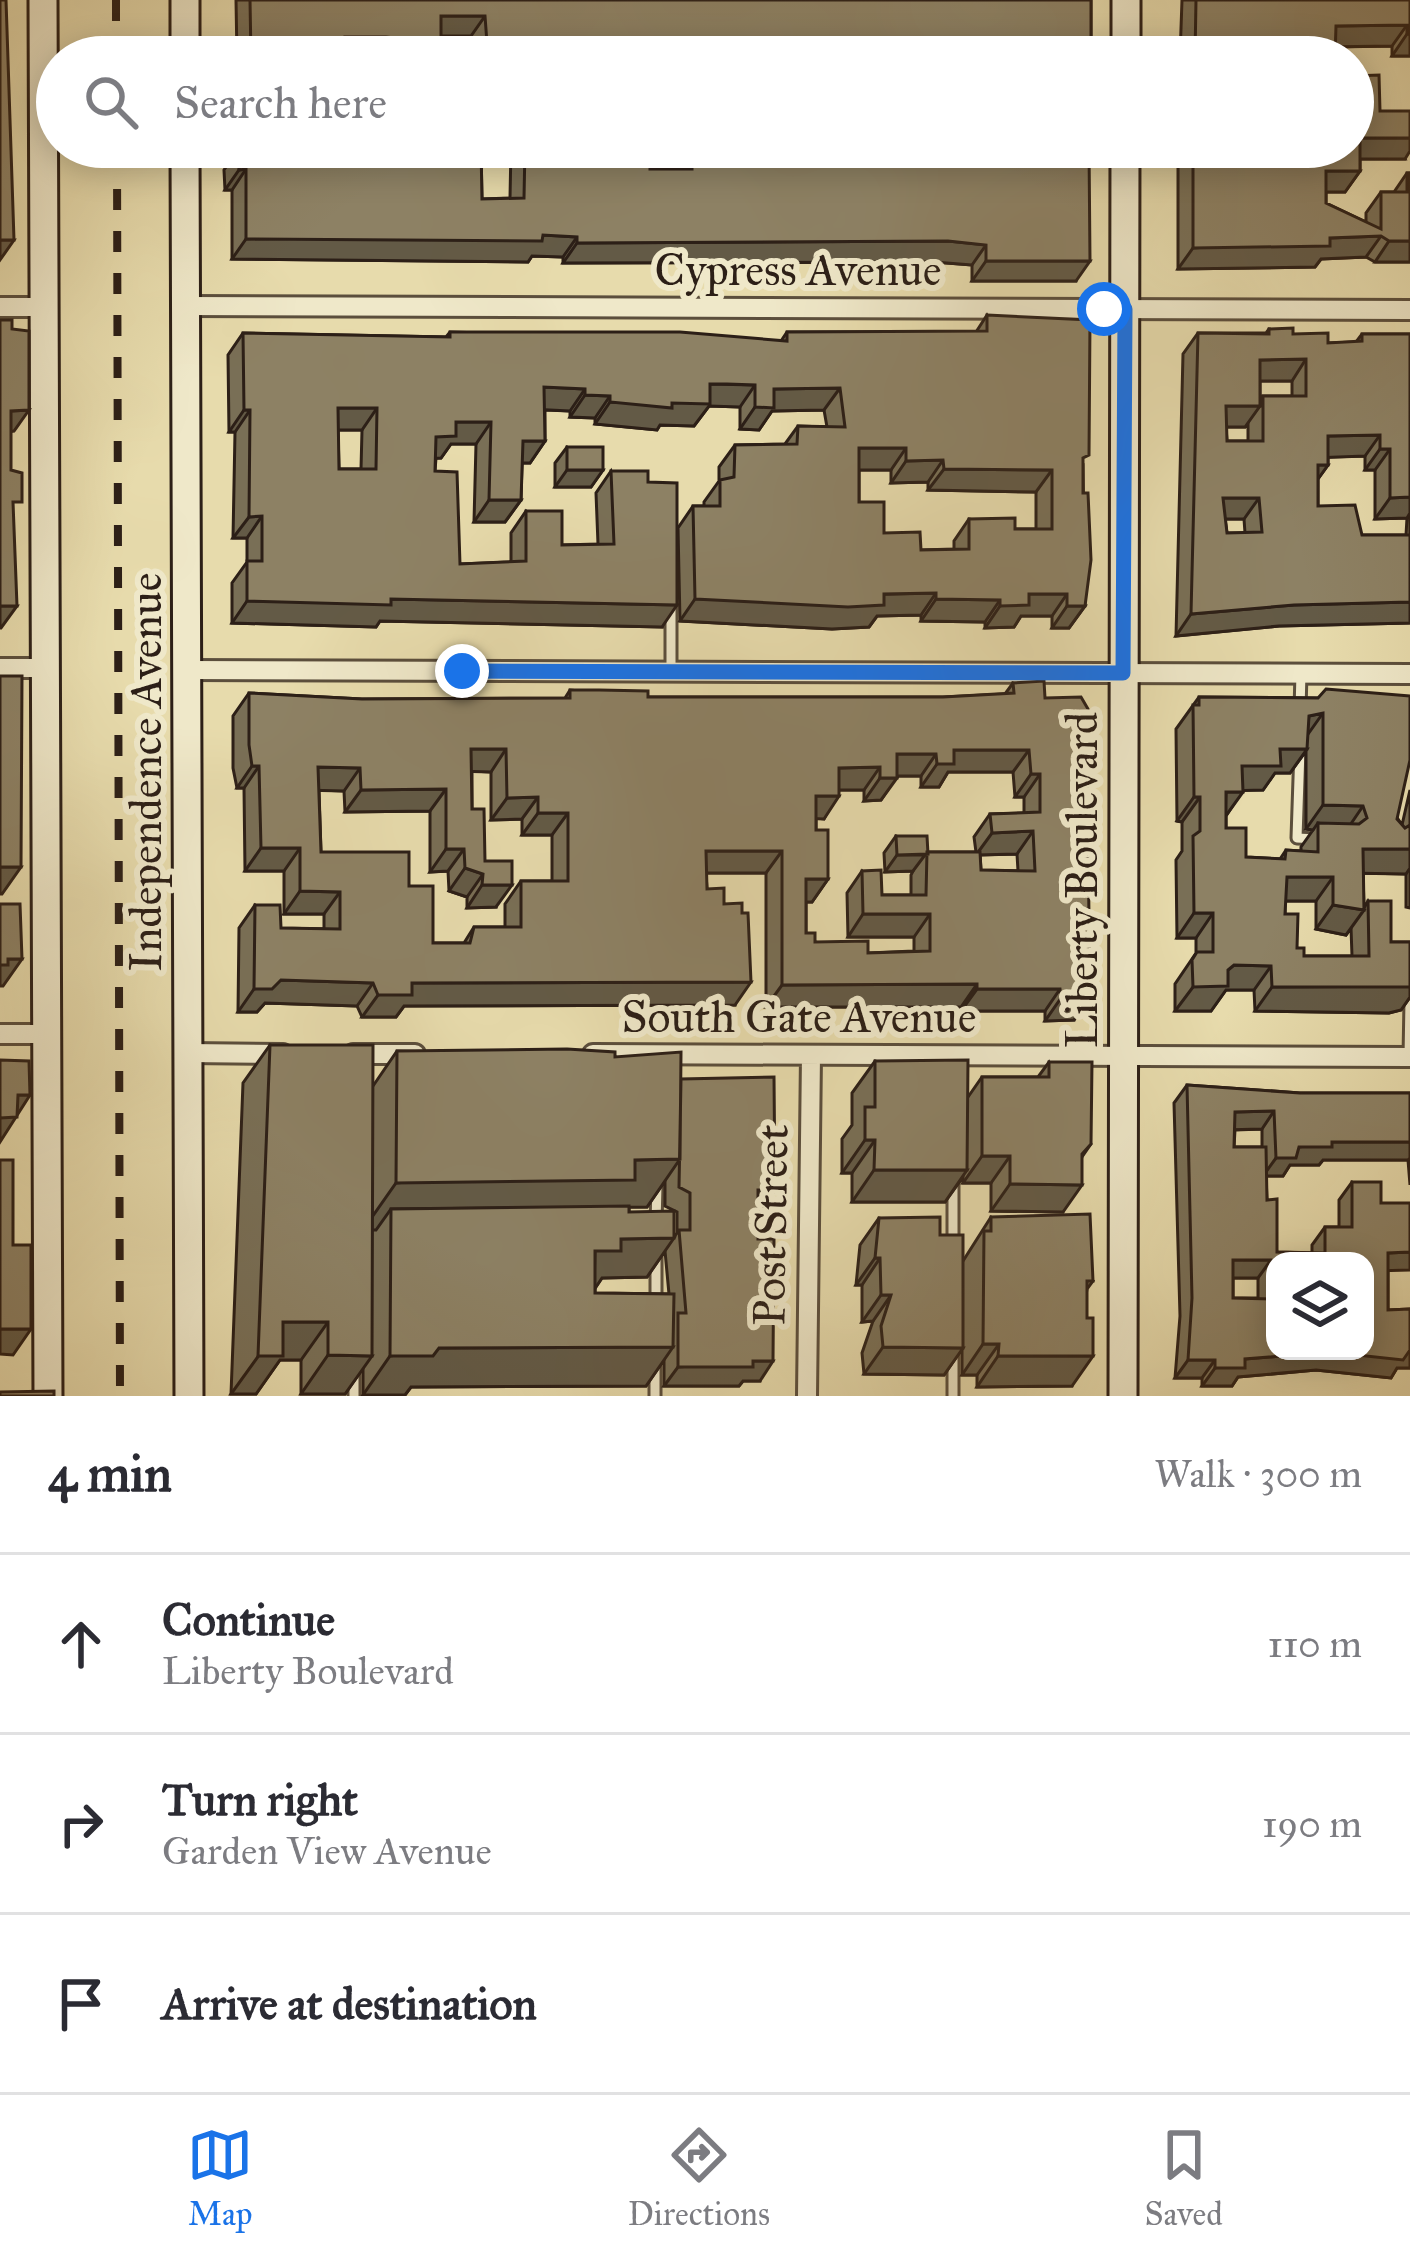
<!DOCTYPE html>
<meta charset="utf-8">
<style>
body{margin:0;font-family:"IM FELL Great Primer",serif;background:#f7f7f7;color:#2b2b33}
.controls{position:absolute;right:36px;bottom:36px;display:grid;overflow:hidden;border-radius:24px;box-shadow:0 6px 30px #0003}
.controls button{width:108px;height:108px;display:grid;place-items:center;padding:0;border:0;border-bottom:3px solid #e1e1e2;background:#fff;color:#2b2b33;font:60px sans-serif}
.stop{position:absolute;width:36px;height:36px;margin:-27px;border:9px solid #1a73e8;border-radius:50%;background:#fff}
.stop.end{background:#1a73e8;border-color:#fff;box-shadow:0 3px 12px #0008}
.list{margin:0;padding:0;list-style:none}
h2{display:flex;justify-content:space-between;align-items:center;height:156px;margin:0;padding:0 48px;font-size:51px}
h2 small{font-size:39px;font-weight:400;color:#7c7c81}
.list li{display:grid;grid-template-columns:78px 1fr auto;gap:36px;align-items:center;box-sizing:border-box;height:180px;padding:0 48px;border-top:3px solid #e1e1e2}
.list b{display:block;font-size:45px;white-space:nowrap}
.list p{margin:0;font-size:39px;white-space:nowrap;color:#7c7c81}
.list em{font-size:39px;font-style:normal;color:#7c7c81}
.icon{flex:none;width:66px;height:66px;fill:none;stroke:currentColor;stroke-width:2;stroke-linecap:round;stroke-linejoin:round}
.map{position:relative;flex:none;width:1410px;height:1396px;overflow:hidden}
.search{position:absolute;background:#fff;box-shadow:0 6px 30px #0003;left:36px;right:36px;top:36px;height:132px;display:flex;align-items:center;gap:30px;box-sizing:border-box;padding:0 42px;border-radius:66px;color:#7c7c81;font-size:45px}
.sheet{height:696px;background:#fff}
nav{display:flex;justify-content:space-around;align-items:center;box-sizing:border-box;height:168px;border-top:3px solid #e1e1e2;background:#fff;font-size:33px;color:#7c7c81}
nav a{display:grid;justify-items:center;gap:6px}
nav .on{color:#1a73e8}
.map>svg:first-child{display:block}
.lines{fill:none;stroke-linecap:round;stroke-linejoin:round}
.lane-casing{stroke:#5b4e3c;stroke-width:15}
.street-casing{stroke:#5b4e3c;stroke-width:24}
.secondary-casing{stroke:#2c1f17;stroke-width:33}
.lane{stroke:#efe8c9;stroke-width:9}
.street{stroke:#efe8c9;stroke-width:18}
.secondary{stroke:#efe8c9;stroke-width:27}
.rail{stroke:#2c1f17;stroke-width:8;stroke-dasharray:21 21;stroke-linecap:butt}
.wall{fill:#796f56;stroke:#2c1f17;stroke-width:3;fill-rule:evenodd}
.shaded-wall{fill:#635a46;stroke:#2c1f17;stroke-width:3}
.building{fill:#8d8164;stroke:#2c1f17;stroke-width:3;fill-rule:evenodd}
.route{stroke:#1a73e8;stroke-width:15}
.labels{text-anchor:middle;stroke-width:12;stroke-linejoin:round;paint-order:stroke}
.street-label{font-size:45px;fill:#2c1f17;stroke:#efe8c9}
</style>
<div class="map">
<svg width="1410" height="1396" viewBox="0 0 1410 1396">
<rect width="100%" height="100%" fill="#e7dbac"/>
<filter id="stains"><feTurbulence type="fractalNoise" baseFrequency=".00167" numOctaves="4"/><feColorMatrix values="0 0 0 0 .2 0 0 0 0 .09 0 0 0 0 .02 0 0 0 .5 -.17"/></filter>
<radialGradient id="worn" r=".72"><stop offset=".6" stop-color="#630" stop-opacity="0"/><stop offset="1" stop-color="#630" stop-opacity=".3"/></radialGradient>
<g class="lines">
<defs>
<path id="lane" d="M671,605V672
M1300,710L1301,673
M1300,749L1297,838L1317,839
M1409,1057L1410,1001
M656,1223L657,1186
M953,1247V1179
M656,1301V1252
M354,1396V1371
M655,1396V1366
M953,1396V1353"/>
<path id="street" d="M186,306L1410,310
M0,307H44
M0,668H46
M187,670L1410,674
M0,1034H47
M188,1053L283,1054
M353,1054H415
M593,1054L1410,1057
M807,1396L811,1055"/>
<path id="secondary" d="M43,0L48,1396
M185,0V57
M1126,57V0
M185,147L189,1396
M1123,1396L1125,147"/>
</defs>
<use href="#lane" class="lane-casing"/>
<use href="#street" class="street-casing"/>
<use href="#secondary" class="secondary-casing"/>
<use href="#lane" class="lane"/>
<use href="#street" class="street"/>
<use href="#secondary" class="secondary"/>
<path class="rail" d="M116,0V57
M117,147L120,1396"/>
</g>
<path class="wall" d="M236,0H1091V49L1086,57H472L471,36H441V52L438,57H237Z
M1182,0H1410V56H1392V46L1335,47V57H1180Z
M1380,111L1405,159H1360V171L1345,192H1326V203L1366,222V213L1381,192H1394L1407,173H1410V262H1375L1366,257L1321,259L1315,267L1178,269V147H1353Z
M238,147H481L482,199L510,198L511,147H1089L1076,281H972V265L934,262L563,263V257L532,256L528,262L232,259V190H225L224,170L238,150ZM650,153L678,154V169H650Z
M987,315L1083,464L1085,606L1069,628H1052V616H1021L1014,627L985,628V622L921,621V615L877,616L869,627L832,629L680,621L678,528L693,506H704V502L719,481V467L735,445L785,444L798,426L827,427L824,410L772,411L759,430L740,429V407L712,406H709L694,426L660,425L657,430L595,424V418L570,417V411L545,410V441L530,463H522L521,500L505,522H474L476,444H451L441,458H436L435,471L460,564L511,562V533L526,511L562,545L598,544L596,493L611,471L662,627L380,621L376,627L232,623V583L247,562V538H233L235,432H229L228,355L243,333L446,337L450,332L781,341L787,332H976ZM338,430H362L361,469H339ZM859,470H891V483L928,482V490L1036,492V529H1015L969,519L954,541V549L921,550L884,533L859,502Z
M1269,329L1328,343L1356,342L1362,334H1410V623L1279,626L1176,636L1183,354L1198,333H1266ZM1260,381H1292V396H1263L1260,401ZM1248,422V441H1227L1226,427H1245ZM1365,456V470H1375V519L1407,518L1406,535H1362L1318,506V479L1328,465V457ZM1225,519H1244L1245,533H1227Z
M567,447L603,470L591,487H555V463Z
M1013,683L1045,698L1087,760L1074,1020L1045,1021V1011H961V1007H766V873H706L707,889L724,904L735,1005L404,1006L396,1017H362L357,1006L265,1003L257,1012H238L239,928L255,905L281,928L324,929V914H284V871H245L244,788H237L233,768V716L249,693L362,699L565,698L570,690L648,697H943L1005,694ZM472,771L491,772V820L522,819V835H552V881H521L505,904V927H474L464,943H433L409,886L321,852L319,790L344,791L345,812L430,811V872L448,871L449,891L467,897V908L496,907L472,809ZM948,772H1013L1015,797H1024V813L990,814L974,837L976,852H928L896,836L884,853L885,872L913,871L911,875V895H882L862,871L847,893L848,937H914V951L868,953L815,942L806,933V902H812L828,879L816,830V818L824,819L839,790H864V801L881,800L897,776H921V787H939ZM1017,854L1018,871L981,870L980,855Z
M1199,697L1318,698L1402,825L1410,790V908L1406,907V874L1363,873L1364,908L1368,901L1391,942H1410V997L1401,1010L1389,1013L1255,1011L1254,990H1226L1211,1011H1175V984L1196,953V938H1177L1176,860L1182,851V822L1177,821L1176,729ZM1306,751V829L1313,830L1301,847V851L1286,850L1280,859L1246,857L1226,828V816L1243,790H1263L1275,773H1290ZM1285,901H1316V929L1346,935L1351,928L1352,956H1304L1297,948L1285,914Z
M270,1045L373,1086L397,1051L615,1057L681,1079L775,1190L761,1210H758L760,1381H743L739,1386H664V1360L646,1386L411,1387L405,1395H363V1368L345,1394H301V1360H280L256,1394H231L243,1083ZM665,1181V1206L677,1212V1233L674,1237L629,1212V1207H647ZM665,1251L669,1294L595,1293V1288L602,1278L647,1277Z
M875,1061L968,1097L982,1077H1038L1049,1062L1091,1144L1082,1157L1063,1212L991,1211V1183H963V1177L945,1202H852V1173H842V1139L852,1125V1093Z
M1187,1085L1300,1093H1410V1185L1408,1160H1323L1319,1165H1290L1283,1176H1266L1267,1200L1277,1252L1312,1253V1245L1325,1227H1339V1200L1352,1182L1381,1203L1388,1271V1310L1410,1309V1368H1397L1391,1378L1316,1370L1238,1377L1232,1386H1202V1378H1175L1180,1316L1174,1103ZM1262,1129V1147H1234L1235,1130ZM1233,1278H1258V1298H1233Z
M991,1217L1093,1281L1087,1289L1072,1386L977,1387V1375H962V1349L944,1375L864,1374L862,1353L873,1321L862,1322V1285H856L860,1245L879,1218L940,1235L963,1261Z"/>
<path class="shaded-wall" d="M441,16H485L471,36H427Z
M1407,25L1392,46L1321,47L1336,26Z
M1407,34H1410V56H1392Z
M345,37H386L404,39L391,57H331Z
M404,44L441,52L438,57H395Z
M737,48H805L798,57H730Z
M1360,138H1410V151L1405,159H1345Z
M640,147H683L678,154L636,153Z
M246,169L232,190H225L239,170Z
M1326,171H1360L1345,192H1311Z
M543,235L577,237L563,257L532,256L528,262L232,259L246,239Z
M1381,236L1366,257L1321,259L1315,267L1178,269L1193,248L1330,238Z
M0,240H14L0,260Z
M948,241L986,245L972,265L934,262L563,263L577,243Z
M1389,241H1410V262H1375Z
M986,261H1090L1076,281H972Z
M1306,359L1292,381H1245L1260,360Z
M710,384L755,385L740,407L709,406L694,426L660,425L657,430L595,424L610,402L672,403Z
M544,387L585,389L570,411L529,409Z
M840,388L824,410L772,411L759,430L740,429L755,407L774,389Z
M585,395L610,396L595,418L570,417Z
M1226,406H1260L1245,427H1211Z
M338,408H377L362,430H323Z
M29,410L14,431L0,433L11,411Z
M244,410H250L235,432H229Z
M456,422H491L476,444H451L441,458L421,459L436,437Z
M1380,435L1365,456L1313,458L1328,436Z
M523,441H545L530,463H507Z
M859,448H906L891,470H844Z
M1380,449H1390L1375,470H1365Z
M943,460L928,482L891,483L906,461Z
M1318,465H1328L1313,486Z
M944,469L1052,470L1036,492L928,490Z
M567,470H603L591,487H555Z
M1410,497V513L1407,518L1375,519L1390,498Z
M1223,498H1259L1244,519H1208Z
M489,500H521L505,522H474Z
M262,516L247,538H233L249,517Z
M936,593L921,615L877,616L869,627L832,629L680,621L695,599Z
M1029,594H1067L1052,616H1021L1014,627L985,628L1000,606Z
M391,599L677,605L662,627L380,621L376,627L232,623L247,601Z
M936,599L1000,600L985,622L921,621Z
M1410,602V623L1279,626L1176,636L1191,614L1294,605Z
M0,606H17L1,628H0Z
M1067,606H1085L1069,628H1052Z
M1323,713L1306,737L1309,716Z
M471,749H506L491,772L456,771Z
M1280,749H1307L1290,773H1275L1263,790L1225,791L1242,766Z
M954,750H1029L1013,772H948L939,787H921L937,764Z
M897,754H936L921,776H881Z
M252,766H259L244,788H237Z
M318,767L360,768L344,791L302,790Z
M880,767L864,790H824L839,768Z
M1031,774H1040L1024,797H1015Z
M880,778H897L881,800L864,801Z
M446,789L430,811L345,812L361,790Z
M1226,792H1243L1225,817Z
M816,796H839L824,819L800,818Z
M538,797L522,819L491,820L507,798Z
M1194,797H1200L1182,822L1177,821Z
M1323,805L1363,806L1346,831L1318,823L1313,830L1306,829Z
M538,813H568L552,835H522Z
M1033,831L1017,854L976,855L992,833Z
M261,848H300L284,871H245Z
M446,849H464L448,871L430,872Z
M1363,849H1410V868L1406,874L1346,873Z
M706,851H782L766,873H691Z
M897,855H925L913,871L885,872Z
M0,867H21L2,894H0Z
M465,868L483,874L467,897L449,891Z
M1287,877H1333L1316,901H1270Z
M806,879H828L812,902H790Z
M482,885H512L496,907L467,908Z
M300,891L340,892L324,914H284Z
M1333,905L1364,910L1346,935L1316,929Z
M1194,913H1213L1196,938H1177Z
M863,914H930L914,937H848Z
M8,959H22L3,986H0V965Z
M1234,965L1271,966L1254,990H1226L1211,1011H1175L1193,987L1228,970Z
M281,980L373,983L357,1006L265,1003L257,1012H238L254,989Z
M751,982L735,1005L404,1006L396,1017H362L378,995L412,983Z
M977,984L961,1007H766L782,985Z
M1410,986V997L1401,1010L1389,1013L1255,1011L1272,987Z
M977,989H1060L1045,1011H961Z
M1061,998H1090L1074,1020L1045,1021Z
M18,1095H30L0,1142V1118Z
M1274,1111L1262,1129L1222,1130L1235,1112Z
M865,1140H875L852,1173H842Z
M1332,1142H1410V1158L1408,1160H1323L1319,1165H1290L1283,1176H1263L1276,1158L1299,1147Z
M982,1156H1010L991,1183H963Z
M680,1159L647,1207L391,1209L376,1230H363L396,1183L635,1160Z
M874,1170H967L945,1202H852Z
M1010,1184L1082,1185L1063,1212L991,1211Z
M758,1190H775L761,1210L744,1209Z
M674,1238L647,1277L602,1278L594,1290L595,1251L621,1239Z
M1410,1252V1270L1375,1271L1388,1253Z
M875,1258H880L862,1285H856Z
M1233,1260H1271L1258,1278H1221Z
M881,1295H891L873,1321L862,1322Z
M283,1322H328L301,1360H280L256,1394H231Z
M0,1329H31L13,1355L0,1354Z
M983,1344H999L977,1375H962Z
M673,1347L646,1386L411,1387L405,1395H363L390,1356L439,1348Z
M883,1347L963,1348L944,1375L864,1374Z
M1410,1350V1368H1397L1391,1378L1316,1370L1238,1377L1232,1386H1202L1215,1368L1245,1359L1329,1352Z
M328,1355L372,1356L345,1394H301Z
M998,1356H1093L1072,1386L977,1387Z
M1188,1360H1215L1202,1378H1175Z
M753,1361H773L760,1381H743L739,1386H664L678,1367Z"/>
<path class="building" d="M0,0H6L14,240H0Z
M250,0H1091V49L1082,48V57H804L805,48H737L735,57H488L485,16H441V52L404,44V39L386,37H345L346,57H251Z
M1196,0H1410V34H1407V25L1336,26L1335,57H1195Z
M1379,75L1380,111H1410V138H1360V171H1326V203L1381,229V192H1407V173H1410V241H1389L1381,236L1330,238V246L1193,248V147H1353V76Z
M253,147H481L482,199L524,198L525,147H650V169H692V147H1089L1090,261H986V245L948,241L577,243V237L543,235L542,241L246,239V169L239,170L238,150H253Z
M987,315L1090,320L1089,455L1083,458V493H1088L1091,560L1085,606H1067V594H1029V605L1000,606V600L936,599V593L884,594V605L848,607L695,599L693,506H720V480L734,477L735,445L797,444L798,426L845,427L840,388L774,389V408L755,407V385L727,384H710V404L672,403V408L610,402V396L585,395V389L544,387L545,441H523L521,500H489L491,422H456V436L436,437L435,471L457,472L460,564L526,561V511H562V545L614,544L611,471H648V482L677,483V605L391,599V605L247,601V561H262V516L249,517L250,410H244L243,333L450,337V332H680L787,341V332L987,331ZM338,408H377L376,469H339ZM859,448H906V461L943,460L944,469L1052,470V529H1015V518L969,519V549L921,550L920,532L884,533V502H859Z
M0,320H12V329L29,331V410L11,411V470L22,473V502H13L17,606H0Z
M1293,328V334L1328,333V343L1362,341V334H1410V497L1390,498V449H1380V435L1328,436V465H1318V506L1355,505L1362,535H1410V602L1294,605L1191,614L1198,333L1269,334V329ZM1306,359V396H1263V441H1227L1226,406H1260V360ZM1223,498H1259L1262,532L1227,533Z
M567,447H603V470H567Z
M0,676H22L21,867H0Z
M1044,681L1045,698L1081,697L1088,709L1093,751L1087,756L1090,998H1061L1060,989H977V984L782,985V851H706L707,889L724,888V904L742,903V913H748L751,982L412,983V995H378L373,983L281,980L272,989H254L255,905H280L281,928L340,929V892L300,891V848H261L259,766H252L249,745V693L362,699L570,698V690H599L648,691V697H943L1014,693L1013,683ZM471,749H506L507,798L538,797V813H568V881H521V927H474L470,943H433V886H409V852H321L318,767L360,768L361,790L446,789V849H464L465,868L483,874L482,885H512V861H485L484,809H472ZM954,750H1029L1031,774H1040V812L990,814L992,833L1033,831L1035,871L981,870L980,852H927L926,895H882L881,870L862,871L863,914H930V951L868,953V941L815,942V933H806V879H828V830H816V796H839V768L880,767V778H897V754H936L937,764H954Z
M1326,689L1410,696V760L1397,819L1405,828L1410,825V849H1363L1364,910L1333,905V877H1287L1285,914H1298L1297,948H1304V956H1369L1368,901H1391V942H1410V987H1272L1271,966L1234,965L1228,970V986L1193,987L1192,960L1197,952H1213V913H1194L1193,836L1200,831V797H1194L1193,705H1199V697L1318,698ZM1323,713V805L1363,806L1367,818L1359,824L1318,823V852L1286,850L1285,859L1246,857V828H1226V792H1243L1242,766H1281L1280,749H1307L1309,716Z
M896,836H927L928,854L897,855Z
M0,904H20L22,959H8V965H0Z
M270,1045H373L372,1356L328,1355V1322H283V1356H258Z
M567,1049L615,1052V1057L681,1052L680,1159L635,1160V1180L396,1183L397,1051Z
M0,1060L29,1061L30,1095H18L17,1117L0,1118Z
M968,1060L967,1170H874L875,1140H865V1107H875V1061Z
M1049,1062H1092L1091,1144L1082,1154V1185L1010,1184V1156H982V1077H1049Z
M774,1077L775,1190H758V1239H774L773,1361H753V1367H678V1313H686L679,1230H690V1193L679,1187L681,1079Z
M1187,1085L1300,1093H1410V1142H1332V1147H1299L1296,1158H1276L1274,1111L1235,1112L1234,1147H1266L1267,1200L1277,1199V1252L1325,1253V1227H1352V1182H1381V1203H1410V1252L1388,1253V1310L1410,1309V1350L1403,1360L1329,1352L1245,1359V1368H1215V1360H1188L1192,1298ZM1233,1260H1271V1299L1233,1298ZM1275,1261H1365V1351H1275Z
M0,1160H13V1245H31V1329H0Z
M629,1206V1212L674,1211V1238L621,1239V1251H595V1293L674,1294L673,1347L439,1348L433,1356H390L391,1209Z
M1090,1214L1093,1281H1087V1318H1093V1356H998L999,1344H983L984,1231H991V1217Z
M940,1217V1235H963V1348L883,1347L881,1326L891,1295H881L880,1258H875L879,1218Z
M54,1391V1396H0V1392Z"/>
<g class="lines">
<path class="route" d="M462,671L1123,673L1125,309H1104"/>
</g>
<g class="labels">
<g class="street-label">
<text x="798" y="285">Cypress Avenue</text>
<text transform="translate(145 772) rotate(-90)" y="16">Independence Avenue</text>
<text transform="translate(1081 880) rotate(-90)" y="16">Liberty Boulevard</text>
<text x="799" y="1032">South Gate Avenue</text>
<text transform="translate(770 1225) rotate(-89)" y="16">Post Street</text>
</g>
</g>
<rect width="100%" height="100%" filter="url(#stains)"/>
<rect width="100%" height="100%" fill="url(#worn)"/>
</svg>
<div class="controls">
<button><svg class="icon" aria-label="layers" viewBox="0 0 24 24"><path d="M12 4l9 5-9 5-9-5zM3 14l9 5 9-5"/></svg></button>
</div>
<div class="stop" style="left:1104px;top:309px"></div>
<div class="stop end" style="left:462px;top:671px"></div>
<div class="search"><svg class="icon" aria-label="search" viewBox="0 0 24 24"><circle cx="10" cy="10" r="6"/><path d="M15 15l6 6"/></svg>Search here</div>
</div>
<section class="sheet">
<h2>4 min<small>Walk · 300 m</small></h2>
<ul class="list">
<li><svg class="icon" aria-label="ahead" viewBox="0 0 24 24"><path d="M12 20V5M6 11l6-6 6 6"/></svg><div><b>Continue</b><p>Liberty Boulevard</p></div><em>110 m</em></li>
<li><svg class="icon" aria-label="right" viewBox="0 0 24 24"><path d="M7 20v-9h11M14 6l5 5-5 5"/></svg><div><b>Turn right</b><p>Garden View Avenue</p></div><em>190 m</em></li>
<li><svg class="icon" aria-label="arrive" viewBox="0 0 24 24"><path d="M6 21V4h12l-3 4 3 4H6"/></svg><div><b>Arrive at destination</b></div></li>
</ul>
</section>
<nav>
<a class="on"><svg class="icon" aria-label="map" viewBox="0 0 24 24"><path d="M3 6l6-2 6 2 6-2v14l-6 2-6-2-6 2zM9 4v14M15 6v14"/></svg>Map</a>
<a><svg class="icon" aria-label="directions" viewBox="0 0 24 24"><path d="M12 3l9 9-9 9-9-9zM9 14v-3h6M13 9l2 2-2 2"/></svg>Directions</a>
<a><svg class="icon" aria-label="saved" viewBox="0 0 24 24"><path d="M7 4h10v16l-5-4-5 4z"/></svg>Saved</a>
</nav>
